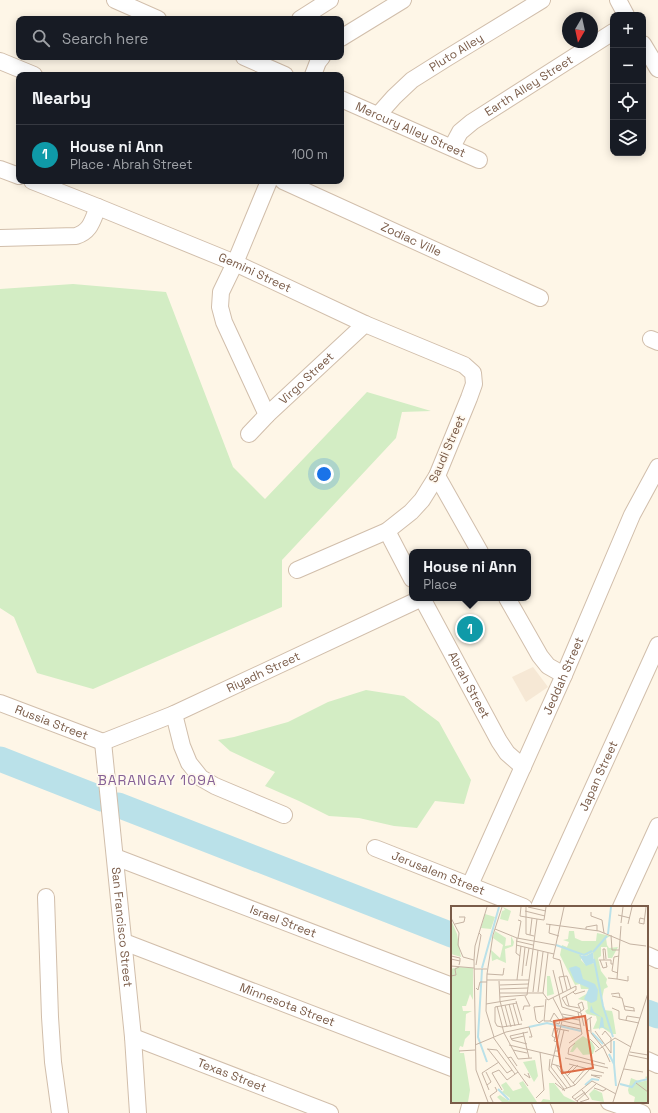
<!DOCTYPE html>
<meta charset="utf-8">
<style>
body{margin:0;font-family:"Space Grotesk",sans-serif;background:#242831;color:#f1f3f6}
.controls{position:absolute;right:12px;top:12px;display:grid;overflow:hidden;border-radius:8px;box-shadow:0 2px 10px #0003}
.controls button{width:36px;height:36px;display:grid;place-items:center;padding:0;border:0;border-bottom:1px solid #363941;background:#171b24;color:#f1f3f6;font:20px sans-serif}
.compass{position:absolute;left:562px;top:12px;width:36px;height:36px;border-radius:50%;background:#171b24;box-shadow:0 2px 10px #0003;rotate:189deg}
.you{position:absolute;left:324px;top:474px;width:14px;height:14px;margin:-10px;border:3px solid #fff;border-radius:50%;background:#1a73e8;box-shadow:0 0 0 6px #1a73e833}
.badge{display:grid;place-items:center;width:26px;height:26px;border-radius:50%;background:#ef7045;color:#fff;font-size:13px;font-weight:700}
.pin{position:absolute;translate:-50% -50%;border:2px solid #fff;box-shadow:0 1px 4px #0006}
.popup{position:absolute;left:409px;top:549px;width:122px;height:52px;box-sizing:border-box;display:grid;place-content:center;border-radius:8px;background:#171b24;filter:drop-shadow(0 1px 3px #0005);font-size:13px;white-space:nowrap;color:#9ea1a6}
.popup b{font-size:15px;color:#f1f3f6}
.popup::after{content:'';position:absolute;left:50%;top:100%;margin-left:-8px;border:8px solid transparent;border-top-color:#171b24}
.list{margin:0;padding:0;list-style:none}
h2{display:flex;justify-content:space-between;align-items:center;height:52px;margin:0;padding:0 16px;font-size:17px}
h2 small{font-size:13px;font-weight:400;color:#9ea1a6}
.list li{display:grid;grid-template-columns:26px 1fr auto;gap:12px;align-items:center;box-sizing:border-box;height:60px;padding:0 16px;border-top:1px solid #363941}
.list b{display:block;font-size:15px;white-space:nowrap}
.list p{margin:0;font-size:13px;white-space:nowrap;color:#9ea1a6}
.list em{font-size:13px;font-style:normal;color:#9ea1a6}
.icon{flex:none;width:22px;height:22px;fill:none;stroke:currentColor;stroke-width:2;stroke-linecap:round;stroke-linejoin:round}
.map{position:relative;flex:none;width:658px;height:1113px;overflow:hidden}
.search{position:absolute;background:#171b24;box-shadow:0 2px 10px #0003;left:16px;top:16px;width:328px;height:44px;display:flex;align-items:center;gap:10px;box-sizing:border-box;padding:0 14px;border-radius:8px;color:#9ea1a6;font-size:15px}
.panel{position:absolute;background:#171b24;box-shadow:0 2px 10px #0003;left:16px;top:72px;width:328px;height:112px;border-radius:8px}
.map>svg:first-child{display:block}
.residential{fill:#f6e8d5}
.green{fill:#d3edc4}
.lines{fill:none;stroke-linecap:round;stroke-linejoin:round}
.river{stroke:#bae1e9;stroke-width:25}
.minor-casing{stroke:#d1beab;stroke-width:18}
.minor{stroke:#fff;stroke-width:16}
.labels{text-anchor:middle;stroke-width:3.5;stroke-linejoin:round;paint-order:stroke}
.street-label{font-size:12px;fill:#7a5c49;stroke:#fff9ef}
.quarter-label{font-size:14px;letter-spacing:1px;fill:#866196;stroke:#fff9ef}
.inset-river{fill:none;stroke:#bae1e9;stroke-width:2}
.inset-road{fill:none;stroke:#c5b3a3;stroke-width:1}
.view{fill:#dd6d46;fill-opacity:0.15;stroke:#dd6d46;stroke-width:2}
.inset-edge{fill:none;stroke:#7a5c49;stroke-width:2}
</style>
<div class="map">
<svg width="658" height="1113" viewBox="0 0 658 1113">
<rect width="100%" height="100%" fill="#fef6e7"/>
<path class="residential" d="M533,667L548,687L526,702L512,677Z"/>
<path class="green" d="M73,284L166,292L233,467L265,499L367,392L431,411L402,412L396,438L282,560V607L93,689L37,673L14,617L0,608V289Z
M366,690L404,696L439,722L471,780L464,804L435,801L417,828L394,826L359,818L329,816L299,801L265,786L275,772L230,751L218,740L234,737L288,722L328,702Z"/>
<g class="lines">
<path class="river" d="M0,759L102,799
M118,805L452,935
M647,1012L658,1016"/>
<defs>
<g id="minor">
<path d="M115,0L158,19"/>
<path d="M618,0L626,15"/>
<path d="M300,19L330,0"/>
<path d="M341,38L403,0"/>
<path d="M643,44L658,69"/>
<path d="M244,57L285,75"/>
<path d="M0,61L34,75"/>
<path d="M313,75L318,62L322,57"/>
<path id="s1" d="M341,99L479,160"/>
<path id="s2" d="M378,115L394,97L412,80L447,58L542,0"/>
<path id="s3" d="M452,147L460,132L472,122L613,32"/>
<path d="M0,169L19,176"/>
<path id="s4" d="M32,181L98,207L235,263L365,324L464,365L473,373L474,384L469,398L437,476L422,500L411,512L387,531L297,570"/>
<path id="s5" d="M283,181L540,298"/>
<path d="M0,238L76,236C91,231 92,221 98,207"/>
<path d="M651,339L658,342"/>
<path d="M267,415L224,322L220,307L221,292L235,263L269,181"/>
<path id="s6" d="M249,434L267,415L365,324"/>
<path d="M437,476L480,552"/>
<path d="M387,531L412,579"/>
<path id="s7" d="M422,598L499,741L507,753L523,767"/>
<path d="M507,598L540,656L548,666L564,675"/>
<path id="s8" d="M0,703L103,742"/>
<path d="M174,714L182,746L189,763L201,778L215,786L284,815"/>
<path id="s9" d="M103,742L133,1037L138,1113"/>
<path id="s10" d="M103,742L174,714L422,598"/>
<path id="s11" d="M375,848L524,907"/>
<path id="s12" d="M115,857L452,986"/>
<path id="s13" d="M470,885L564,675L632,515L658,467"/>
<path d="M46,897L50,1017L53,1062L60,1113"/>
<path id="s14" d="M539,907L658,645"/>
<path d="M621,907L658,826"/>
<path id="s15" d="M124,942L452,1068"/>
<path d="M647,955L658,960"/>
<path id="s16" d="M133,1037L330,1113"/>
<path d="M647,1060L658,1065"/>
<path d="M540,1102L545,1113"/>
<path d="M609,1102L642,1113"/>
<path d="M468,1113L471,1102"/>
</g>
</defs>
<use href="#minor" class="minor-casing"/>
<use href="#minor" class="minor"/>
</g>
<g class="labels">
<g class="street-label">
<text dy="4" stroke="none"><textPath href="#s2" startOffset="101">Pluto Alley</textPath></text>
<text dy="4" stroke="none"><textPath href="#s3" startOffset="100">Earth Alley Street</textPath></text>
<text dy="4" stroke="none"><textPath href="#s1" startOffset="76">Mercury Alley Street</textPath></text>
<text dy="4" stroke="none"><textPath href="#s5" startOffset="141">Zodiac Ville</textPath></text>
<text dy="4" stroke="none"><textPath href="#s4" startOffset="241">Gemini Street</textPath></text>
<text dy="4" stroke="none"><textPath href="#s6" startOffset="80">Virgo Street</textPath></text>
<text transform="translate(447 449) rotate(-66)" y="4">Saudi Street</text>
<text dy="4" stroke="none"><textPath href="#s10" startOffset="175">Riyadh Street</textPath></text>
<text dy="4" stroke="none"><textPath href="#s13" startOffset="229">Jeddah Street</textPath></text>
<text dy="4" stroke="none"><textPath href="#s7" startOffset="99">Abrah Street</textPath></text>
<text dy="4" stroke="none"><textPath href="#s8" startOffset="55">Russia Street</textPath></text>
<text dy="4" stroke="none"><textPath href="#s14" startOffset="144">Japan Street</textPath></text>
<text dy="4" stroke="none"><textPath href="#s11" startOffset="68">Jerusalem Street</textPath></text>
<text dy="4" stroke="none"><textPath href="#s12" startOffset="180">Israel Street</textPath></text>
<text dy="4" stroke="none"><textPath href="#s9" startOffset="186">San Francisco Street</textPath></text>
<text dy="4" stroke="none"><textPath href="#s15" startOffset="175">Minnesota Street</textPath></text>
<text dy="4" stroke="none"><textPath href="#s16" startOffset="106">Texas Street</textPath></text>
</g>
<g class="quarter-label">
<text x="157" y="785">BARANGAY 109A</text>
</g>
</g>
<g transform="translate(451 906)">
<rect width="197" height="197" fill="#fef6e7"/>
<path d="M52,1L60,5L57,15L49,13L51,5L54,4ZM34,8L44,11L40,23L30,22ZM0,14L6,28L10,51L0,48ZM44,25L55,32L54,40L60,39V30L63,36L62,40L54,43L55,57L46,53L41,55L40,44L49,52L52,39L42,32ZM118,25H123L124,32L131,35H145L146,27L160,30L155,32L156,39L158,42L167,41L161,52H157L156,41H150V50L147,52L150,65L156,73L155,77L157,81L153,83L151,93L153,104L161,105L162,109L165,128H161L152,122L142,123L146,114L145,110L136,108L134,105L137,103L136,95L127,93L137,87L138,83H130L129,78L124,79L109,49L111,39L116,41L118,36L112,34L117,33ZM142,46L143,57L135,59L130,54V48L135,50ZM7,61L22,62V94L19,88L15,100H11L12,105H21L15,108L14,125H19V128L14,133L12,141L9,140L8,143L9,147H13L19,184L17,196H0V63ZM96,70H99L103,88L96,90ZM132,130L141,136L144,142L142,148L132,149L126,141L122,146H119L124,136ZM84,154L87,170L83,176L72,156ZM197,170V196H183L184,191L178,188L177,184L180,172L190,176L197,174L194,171ZM72,175L86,196H51L46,191L49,189L58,195L59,192L51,186L53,184L50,179L55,176L62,185L71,182L68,177ZM98,177H103L113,190L125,196H90L92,193L99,194ZM143,183L151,187L153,196L141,194L138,188Z" fill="#d3edc4" fill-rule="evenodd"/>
<path d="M142,46L143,57L135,60L128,49L135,50ZM125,60L129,62L132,73L144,78L147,84L146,94L143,96L140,97L133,93L138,82L124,76L118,62ZM140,99L143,106L152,112L153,121L160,125L150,121L148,124L150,111L139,106Z" fill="#bae1e9"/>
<path class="inset-river" d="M157,28L160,1M105,39L133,49L141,45M142,46L156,30M143,53L152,100L162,131M31,62L48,1M31,63L27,131L36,156M78,121L96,117L130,125M141,127L152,138M163,135V158M158,148L163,158L165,180M169,178L181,181L185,176L197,173M134,179L141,173L148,174M47,183L58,194"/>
<path class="inset-road" d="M75,1V28L83,30M77,1L95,5M113,1L102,52L109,54L116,84M74,5L94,10M140,6V10L151,14L153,27M167,9L179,12M0,12L8,27L7,39L12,51L23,54L25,164L37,196M86,13L93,14L95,1M193,13L189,12L188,17L193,18V17L195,1M67,14L70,15L67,32M170,17L172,1M4,18L13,16L14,11H8M95,18L148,25L179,38L195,40M99,18L98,27L108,30M177,18L181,1M44,23L66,32L104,39M135,23V21L146,19V25M79,29L81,12M160,29L161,44H168M66,32L65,47L69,50M65,35L82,39M65,39L103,48M0,50L9,52V55M0,53L9,55L8,59M23,54L24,40L36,1M148,54H160V58H162M149,54L152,62L156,61L155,56M153,54L152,43H154L155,53M25,59L30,29L28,27M0,60L23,62M75,60L78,42M23,63H36M102,64L111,101L127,106M167,67L161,65L163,51L168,50M36,68L52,69L53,62M0,70L5,69L4,63L8,61M71,70L74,41M157,72L166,73L170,20M166,73L177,75V70M36,74H78M66,74L70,40M48,75L49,95L56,121M49,79L77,78M25,82L27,84L29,76H36M49,83L77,82M82,86L87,44M87,86L92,46M122,86L124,88L134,85M49,87H92M92,87L97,94L125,80M92,87L97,47M112,87L108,71L116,70L120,83M160,88L168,87L169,91M115,90L125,84V80M161,90L171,92L174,104L184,105M49,91L76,89L86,13L69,10L70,1M102,92L112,111L100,161L116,182M95,93L93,115H99L103,107L109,115L108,118L99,115M65,95L71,115M66,97L44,101V116L46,120L51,121L71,118M35,98L65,93M58,98L64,120M62,98L68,119M54,99L60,121M46,100L53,127L67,153L81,152M118,100L115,90L111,92L115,99L117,100L123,101L128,102M173,100L183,102V105M161,102L168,105V113L188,117M72,104L73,100H79L74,90M127,106L131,128M127,106L130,107L133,120M129,106L133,103L131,96L127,98L130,105M111,108L127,111M112,111L128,114M141,111L139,112L140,127L153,143L159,156M139,112L136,114V124L139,125M92,114L88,117L85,114L83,101L93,100M175,114L176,110L189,112M112,115L129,119M111,119L130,123M144,125L160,147V132L154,125L151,129M72,126L78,152M42,131L77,180M43,131L35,105L36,68L42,29L51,1M78,131H81L78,121M104,132L101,130L103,122L118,125M60,133L73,130M139,133L148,142M106,136L103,135L107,123M118,137L131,128M124,137L118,142L117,148L154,158M76,138L61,134L59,130L77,126M24,139L55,126L78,121M58,139L109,151M36,143L46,144L64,168M37,143L56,167L61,164M62,144L76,147M8,145L24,144M104,145H108L113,124M144,146L164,132L180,141M179,146L197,149M178,149L197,153M57,152L60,151L66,160M114,152L157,162M99,153L98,164L113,183M101,158L108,160L124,179M118,158L153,167M105,159L120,181M173,163L192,166M35,166L40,176L36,179M73,168L79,172L77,167M114,168L123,159M116,170L127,159M149,172L140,169L151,170M104,177L114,185M122,177L135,162M185,177L197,186M143,182L152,185L155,183M38,184L31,167L48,156M51,184L41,167L48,164L56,174L67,166M111,184L124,179L139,163M85,192L93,184L89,146M124,193L134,186M126,195L145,178M42,196L39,190L46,185L44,181M127,196L121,191L141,175L165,188M129,196L138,193L131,184M162,196L197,87"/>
<path class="view" d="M134,110L142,162L111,167L103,115Z"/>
<rect width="197" height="197" class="inset-edge"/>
</g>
</svg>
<div class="controls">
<button>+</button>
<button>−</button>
<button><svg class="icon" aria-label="locate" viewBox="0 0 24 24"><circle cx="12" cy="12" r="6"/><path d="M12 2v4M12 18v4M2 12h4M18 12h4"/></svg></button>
<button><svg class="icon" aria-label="layers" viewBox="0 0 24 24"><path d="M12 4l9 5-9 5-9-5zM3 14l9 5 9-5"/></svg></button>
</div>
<svg class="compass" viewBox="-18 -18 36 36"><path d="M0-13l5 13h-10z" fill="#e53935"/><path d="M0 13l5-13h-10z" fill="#9ea1a6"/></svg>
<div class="you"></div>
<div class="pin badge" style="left:470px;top:629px;background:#0f9aa8">1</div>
<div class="popup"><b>House ni Ann</b>Place</div>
<div class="search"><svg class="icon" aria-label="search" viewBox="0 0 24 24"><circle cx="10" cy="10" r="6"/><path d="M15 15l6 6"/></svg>Search here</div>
<section class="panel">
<h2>Nearby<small></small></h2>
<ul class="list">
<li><span class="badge" style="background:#0f9aa8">1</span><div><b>House ni Ann</b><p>Place · Abrah Street</p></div><em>100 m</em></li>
</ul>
</section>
</div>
